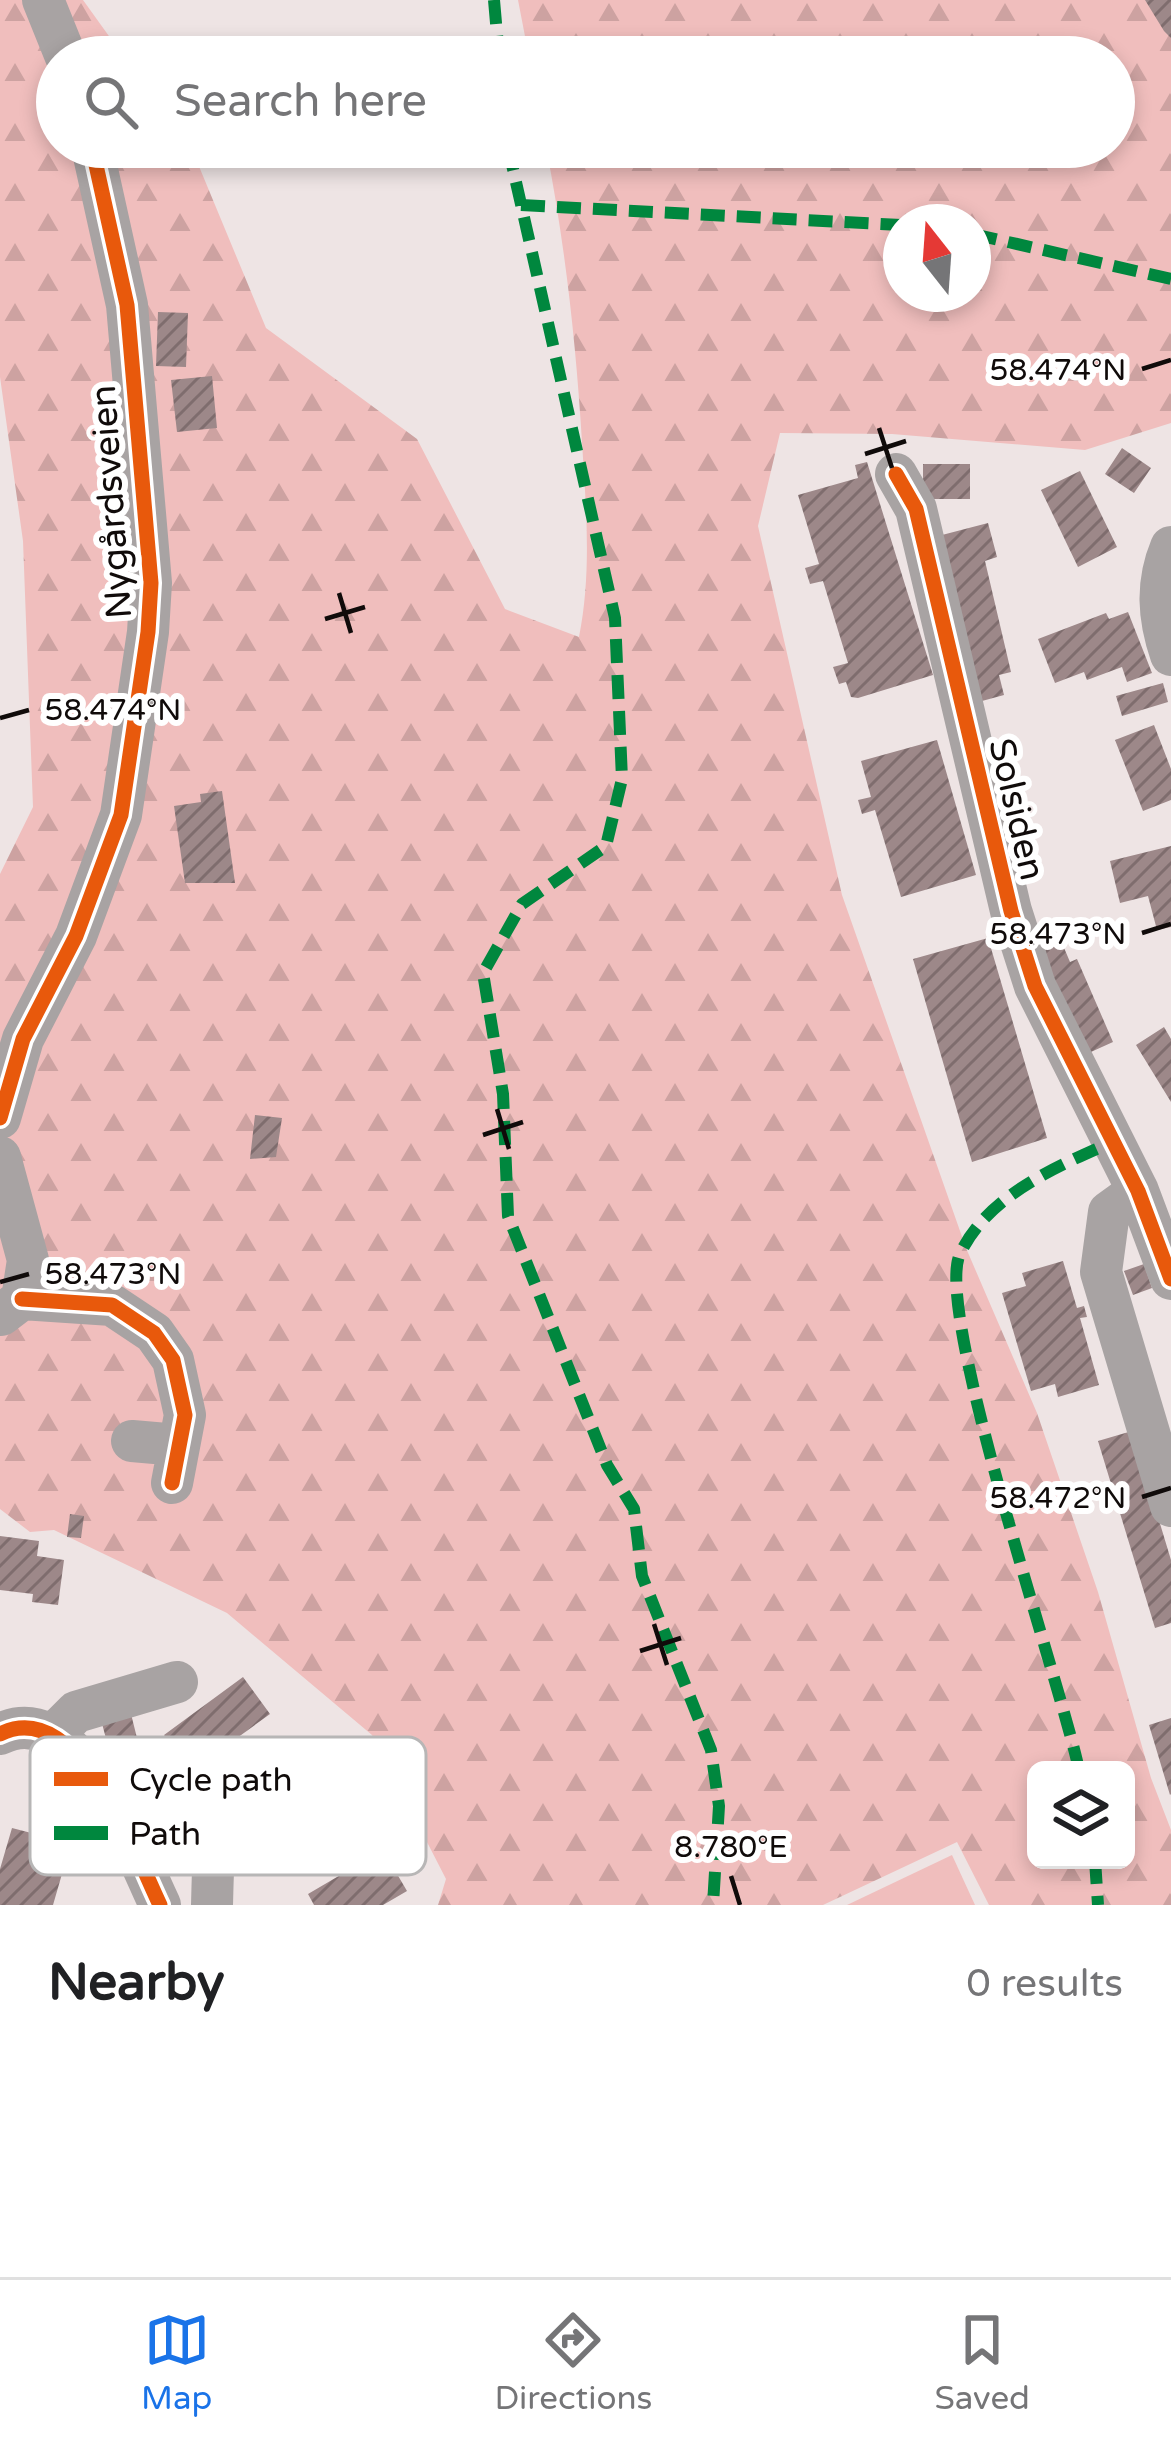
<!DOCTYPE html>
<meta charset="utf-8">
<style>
body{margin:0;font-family:"Varela Round",sans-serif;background:#f2f2f2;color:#202124}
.controls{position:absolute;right:36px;bottom:36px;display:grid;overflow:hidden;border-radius:18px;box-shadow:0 6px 18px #0003}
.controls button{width:108px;height:108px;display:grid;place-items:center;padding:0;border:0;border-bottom:3px solid #e0e0e0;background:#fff;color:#202124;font:60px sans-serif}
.compass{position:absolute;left:883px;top:204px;width:108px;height:108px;border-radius:50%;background:#fff;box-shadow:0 6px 18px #0003;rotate:343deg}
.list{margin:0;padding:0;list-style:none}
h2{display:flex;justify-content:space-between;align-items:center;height:156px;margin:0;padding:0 48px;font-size:51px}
h2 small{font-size:39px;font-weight:400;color:#757577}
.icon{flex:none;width:66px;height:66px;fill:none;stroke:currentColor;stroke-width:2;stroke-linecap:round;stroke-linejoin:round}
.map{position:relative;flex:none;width:1171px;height:1905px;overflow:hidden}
.search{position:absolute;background:#fff;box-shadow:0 6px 18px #0003;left:36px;right:36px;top:36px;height:132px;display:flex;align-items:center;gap:30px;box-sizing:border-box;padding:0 42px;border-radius:66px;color:#757577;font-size:45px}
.sheet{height:372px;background:#fff}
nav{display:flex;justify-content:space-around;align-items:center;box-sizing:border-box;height:168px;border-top:3px solid #e0e0e0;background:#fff;font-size:33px;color:#757577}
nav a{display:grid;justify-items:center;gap:6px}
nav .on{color:#1a73e8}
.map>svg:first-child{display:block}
.forest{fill:url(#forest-firs);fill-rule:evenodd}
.pitch{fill:#f0bebd}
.building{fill:url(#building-hatch)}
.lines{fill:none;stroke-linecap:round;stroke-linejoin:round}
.minor{stroke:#a8a3a3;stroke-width:42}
.quiet{stroke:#00873e;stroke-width:12;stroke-dasharray:24 12;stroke-linecap:butt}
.cycleway-casing{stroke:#fff;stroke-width:22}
.cycleway{stroke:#e8590c;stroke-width:15}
.ticks{fill:none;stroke:#100b0a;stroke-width:4.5}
.labels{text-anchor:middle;stroke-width:12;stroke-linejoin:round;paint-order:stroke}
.street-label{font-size:36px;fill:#100b0a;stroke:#fff}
.key{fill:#fff;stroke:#b7b6b6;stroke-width:3}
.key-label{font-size:33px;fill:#100b0a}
.ticks-label{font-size:30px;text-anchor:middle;fill:#100b0a;stroke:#fff;stroke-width:12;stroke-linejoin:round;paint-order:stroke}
</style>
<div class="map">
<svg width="1171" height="1905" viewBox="0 0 1171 1905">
<defs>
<pattern id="forest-firs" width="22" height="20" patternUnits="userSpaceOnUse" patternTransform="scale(3)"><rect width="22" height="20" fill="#f0bebd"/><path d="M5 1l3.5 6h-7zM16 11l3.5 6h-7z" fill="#cda2a1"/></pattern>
<pattern id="building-hatch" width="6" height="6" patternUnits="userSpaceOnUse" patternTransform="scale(3)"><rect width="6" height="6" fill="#9d8889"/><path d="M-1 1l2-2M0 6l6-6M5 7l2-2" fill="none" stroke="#7f6d6e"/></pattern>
</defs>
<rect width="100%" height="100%" fill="#eee4e4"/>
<path class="forest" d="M0,0H83L124,57H57V147H191L266,328L417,439L505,609L579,637C592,572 586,508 582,442C576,343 565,244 546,147H1114V57H529L518,0H1166L1171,9V423L1085,450L892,434L780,433L758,526L842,895L966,1248L1037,1413L1098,1592L1151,1778L1171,1830V1905H989L957,1842L823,1905H438L446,1879L372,1735L227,1613L54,1530L30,1532L0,1509V874L33,807L23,541L0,377ZM901,222H973V294H901ZM1036,1770H1126V1860H1036Z"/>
<path class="pitch" d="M952,1855L975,1905H847Z"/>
<path class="building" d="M1145,0H1171V38L1164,31Z
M158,312L188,313L186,367L156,366Z
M212,376L217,428L177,432L171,380Z
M1122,448L1151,468L1134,493L1105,474Z
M867,462L933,675L858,698L851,697L846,682L839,684L833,667L848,663L823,581L810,584L805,568L819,564L798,495L858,478L855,465Z
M923,464H970V499H923Z
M1080,471L1117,547L1078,567L1041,490Z
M988,523L997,557L985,561L1011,672L999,675L1004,695L982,701L942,535Z
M1128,612L1152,673L1127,682L1122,667L1087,680L1084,672L1055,683L1038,639L1106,613L1109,619Z
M1163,683L1168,702L1122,716L1116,696Z
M1154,725L1171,769V800L1143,811L1115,740Z
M937,740L976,875L901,897L875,810L862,814L858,800L871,797L861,761Z
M222,791L235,883H185L174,806L201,802L200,794Z
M1171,846V927L1157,930L1148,896L1120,903L1110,861Z
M988,938L1047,1138L972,1162L913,959Z
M1062,943L1070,962L1077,959L1113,1042L1082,1056L1038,953Z
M1164,1027L1171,1039V1102L1136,1045Z
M255,1115L282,1118L276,1157L250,1159Z
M1063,1261L1077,1308L1084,1306L1087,1317L1080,1318L1099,1385L1058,1397L1055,1384L1031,1391L1002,1293L1026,1286L1022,1273Z
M1144,1264L1152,1288L1133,1295L1124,1271Z
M1132,1431L1171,1560V1623L1155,1628L1098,1441Z
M70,1514L84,1516L81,1538L67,1537Z
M0,1536L39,1541L37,1556L64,1560L58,1605L32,1602L33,1594L0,1590Z
M243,1677L270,1714L190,1772L164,1735Z
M130,1710L140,1750L118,1752L116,1744L108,1746L100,1716Z
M1171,1718V1794L1170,1795L1149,1725Z
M41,1827L73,1836L53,1905H0V1869L12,1828L39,1835Z
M383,1850L407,1891L383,1905H314L308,1894Z"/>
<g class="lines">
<path class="minor" d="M43,0L66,57
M896,474L916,509L1011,911L1035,986L1138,1191L1171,1279
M1171,547C1156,583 1158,617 1171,655
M0,1118L23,1039L76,936L121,815L148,632L151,583L127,305L92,147
M0,1157L28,1260L22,1299L1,1315
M1138,1191L1109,1212L1101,1272L1171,1506
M22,1299L112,1305L154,1333L173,1360L185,1415L172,1483
M132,1441L178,1445
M55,1733L76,1712L177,1682
M0,1734C78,1695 135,1853 160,1905
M212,1905C214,1838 210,1815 271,1780"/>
<path class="quiet" d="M494,0L499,57
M508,147L615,618L622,779L606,846L522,904L483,973L503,1094L508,1216L607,1465L634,1509L642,1576L711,1750L719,1806L713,1905
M521,205L901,225
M973,234L1171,279
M1079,1770C1061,1684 933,1310 960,1254C988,1195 1056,1167 1112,1142
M1095,1860L1098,1905"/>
<defs>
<path id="cycleway" d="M896,474L916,509L1011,911L1035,986L1138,1191L1171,1279
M0,1118L23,1039L76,936L121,815L148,632L151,583L127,305L92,147
M22,1299L112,1305L154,1333L173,1360L185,1415L172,1483
M0,1734C78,1695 135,1853 160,1905"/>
</defs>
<use href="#cycleway" class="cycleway-casing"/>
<use href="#cycleway" class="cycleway"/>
</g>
<path class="ticks" d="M1142,369L1171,360M879,428L892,468M865,454L906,441M339,593L351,633M325,619L365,607M0,718L29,710M1142,933L1171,924M497,1109L509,1149M483,1135L523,1122M0,1282L29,1274M1142,1497L1171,1488M654,1624L667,1665M640,1651L681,1638M731,1876L740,1905"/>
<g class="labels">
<g class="street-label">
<text transform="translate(110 502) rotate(-94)" y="13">Nygårdsveien</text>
<text transform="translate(1018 809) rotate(77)" y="13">Solsiden</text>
</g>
</g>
<rect x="30" y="1737" width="396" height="138" rx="18" class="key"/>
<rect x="54" y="1772" width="54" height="14" fill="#e8590c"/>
<rect x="54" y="1826" width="54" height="14" fill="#00873e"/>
<g class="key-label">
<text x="129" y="1791">Cycle path</text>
<text x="129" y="1845">Path</text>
</g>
<g class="ticks-label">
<text x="1058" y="380">58.474°N</text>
<text x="113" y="720">58.474°N</text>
<text x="1058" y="944">58.473°N</text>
<text x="113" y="1284">58.473°N</text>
<text x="1058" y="1508">58.472°N</text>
<text x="731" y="1857">8.780°E</text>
</g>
</svg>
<div class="controls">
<button><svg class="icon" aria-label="layers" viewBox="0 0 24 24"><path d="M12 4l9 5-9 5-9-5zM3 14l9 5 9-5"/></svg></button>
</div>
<svg class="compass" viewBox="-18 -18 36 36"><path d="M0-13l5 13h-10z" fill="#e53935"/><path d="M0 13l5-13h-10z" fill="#757577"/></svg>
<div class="search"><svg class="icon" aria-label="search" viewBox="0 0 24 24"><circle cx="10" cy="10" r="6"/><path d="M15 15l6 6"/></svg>Search here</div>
</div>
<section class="sheet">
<h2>Nearby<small>0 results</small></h2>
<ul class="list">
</ul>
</section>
<nav>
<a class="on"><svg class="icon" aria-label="map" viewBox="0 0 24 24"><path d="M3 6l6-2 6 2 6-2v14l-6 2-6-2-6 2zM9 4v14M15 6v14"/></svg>Map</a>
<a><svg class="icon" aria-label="directions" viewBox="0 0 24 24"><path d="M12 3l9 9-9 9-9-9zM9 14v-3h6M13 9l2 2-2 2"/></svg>Directions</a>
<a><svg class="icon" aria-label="saved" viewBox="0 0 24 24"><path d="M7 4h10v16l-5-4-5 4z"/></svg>Saved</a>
</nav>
